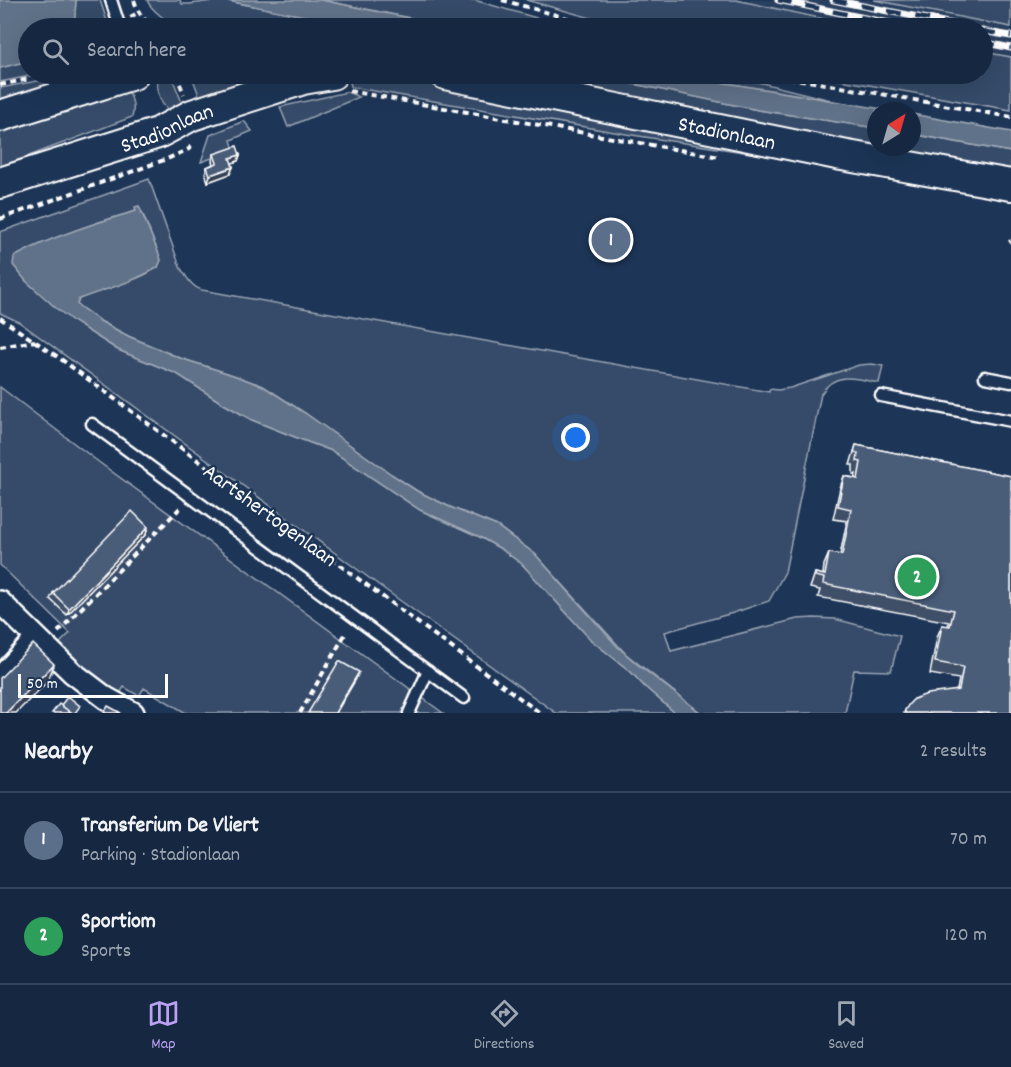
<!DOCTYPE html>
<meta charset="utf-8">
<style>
body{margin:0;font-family:Dekko,sans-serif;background:#1f3048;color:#f1f3f6}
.compass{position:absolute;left:867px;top:102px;width:54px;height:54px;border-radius:50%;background:#162841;box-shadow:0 6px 24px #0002;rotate:37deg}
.scale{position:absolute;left:18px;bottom:15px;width:150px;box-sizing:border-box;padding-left:6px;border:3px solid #fff;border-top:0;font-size:16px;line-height:21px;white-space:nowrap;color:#fff;-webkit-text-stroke:4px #1d3557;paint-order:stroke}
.you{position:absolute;left:576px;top:438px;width:21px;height:21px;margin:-15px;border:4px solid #fff;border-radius:50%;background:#1a73e8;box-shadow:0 0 0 9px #1a73e833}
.badge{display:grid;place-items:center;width:39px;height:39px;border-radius:50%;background:#bca0f2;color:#fff;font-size:20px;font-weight:700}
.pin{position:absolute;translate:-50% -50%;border:3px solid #fff;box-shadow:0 2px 6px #0006}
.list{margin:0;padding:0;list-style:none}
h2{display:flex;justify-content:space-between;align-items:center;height:78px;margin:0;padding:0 24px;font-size:26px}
h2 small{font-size:20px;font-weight:400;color:#9ea6b1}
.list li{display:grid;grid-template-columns:39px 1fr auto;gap:18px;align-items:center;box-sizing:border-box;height:96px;padding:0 24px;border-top:2px solid #35445a}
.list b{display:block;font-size:22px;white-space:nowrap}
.list p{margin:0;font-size:20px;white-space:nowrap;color:#9ea6b1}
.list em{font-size:20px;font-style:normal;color:#9ea6b1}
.icon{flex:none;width:33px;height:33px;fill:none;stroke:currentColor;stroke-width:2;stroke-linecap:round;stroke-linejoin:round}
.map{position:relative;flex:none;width:1011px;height:713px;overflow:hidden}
.search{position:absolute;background:#162841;box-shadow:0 6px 24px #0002;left:18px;right:18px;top:18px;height:66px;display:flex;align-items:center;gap:15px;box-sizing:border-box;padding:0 21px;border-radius:33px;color:#9ea6b1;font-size:22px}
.sheet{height:270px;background:#162841}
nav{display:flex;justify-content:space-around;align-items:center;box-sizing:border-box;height:84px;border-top:2px solid #35445a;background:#162841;font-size:16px;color:#9ea6b1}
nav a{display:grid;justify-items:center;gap:3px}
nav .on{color:#bca0f2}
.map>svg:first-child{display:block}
.built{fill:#2a4161}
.green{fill:#364b69;stroke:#9aa5b4;stroke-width:1.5}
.water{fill:#617289;stroke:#a0aab8;stroke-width:1.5}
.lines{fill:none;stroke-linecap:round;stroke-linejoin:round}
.lane-casing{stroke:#fff;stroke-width:15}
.street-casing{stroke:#fff;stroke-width:26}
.secondary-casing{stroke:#fff;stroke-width:34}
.path{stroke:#fff;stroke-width:4;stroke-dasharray:6 4.5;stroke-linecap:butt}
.lane{stroke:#1d3557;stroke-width:10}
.street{stroke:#1d3557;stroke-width:21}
.secondary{stroke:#1d3557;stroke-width:30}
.rail-casing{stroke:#fff;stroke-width:7}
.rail{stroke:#1d3557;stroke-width:4.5;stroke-dasharray:14;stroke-linecap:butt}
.wall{fill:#405068;stroke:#fff;stroke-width:1.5}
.shaded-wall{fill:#344155;stroke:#fff;stroke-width:1.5}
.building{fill:#4a5d79;stroke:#fff;stroke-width:1.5}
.labels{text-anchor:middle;stroke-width:5;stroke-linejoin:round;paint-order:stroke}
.street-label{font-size:22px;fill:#fff;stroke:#1d3557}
</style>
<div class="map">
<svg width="1011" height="713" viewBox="0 0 1011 713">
<rect width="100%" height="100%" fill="#1d3557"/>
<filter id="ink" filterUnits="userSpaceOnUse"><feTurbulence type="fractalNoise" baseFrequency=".0167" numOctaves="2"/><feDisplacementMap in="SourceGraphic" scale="12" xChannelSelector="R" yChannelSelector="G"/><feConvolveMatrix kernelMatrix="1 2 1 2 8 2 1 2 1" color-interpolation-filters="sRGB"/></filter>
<g filter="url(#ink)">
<path class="built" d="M736,0H874L1011,27V57L983,52L982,28H865Z"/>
<path class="green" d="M76,0H100L107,21L95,23V28H74Z
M147,0H180L182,4C196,5 209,0 223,0L365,28H173C166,17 152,13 147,0Z
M321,0H474L571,28H459Z
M526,0H736L865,28H627Z
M874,0H1011V27Z
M983,52L1011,57V110L806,74H982Z
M28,61V74H40L0,82V68Z
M74,74H104L65,88L0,99V88Z
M191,74H292L202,103Z
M492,74H586L758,110L876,128V147H912V134L1011,152V175Z
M672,74H726L831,100Z
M171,75L185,110C183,110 177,112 175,112C161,111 156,90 158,80L164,76Z
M375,77L413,81L522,101L868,171L632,135L351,87L350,81Z
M124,84C130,93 136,106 132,117L0,167V127Z
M347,92L359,97L288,127L280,107Z
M244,121L252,131L231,140L234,150L201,162L210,135Z
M149,179L180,267C186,276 191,287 202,290L769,392L770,389L778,390L790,388L859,365L872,364L883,366L879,383C857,379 835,370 821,394L785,572L769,601L733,613L665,632L671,651L797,619L814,618L835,619L900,636L891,671L854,670L845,713H701L626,654L535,554L497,526L450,507L417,491L391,474L305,413L263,386L233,375L180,358L128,336L100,321L79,306L76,304L79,299C105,289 135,282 158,267L161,260L142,212L136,211L96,223L29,249L26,281L74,322L118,350L178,374L222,403L252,420L300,439L332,451L420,510L480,537L501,549L522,564L591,640L631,672L644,686L675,713H556L391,594L19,322L0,313V232Z
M0,387L100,463L443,713H186L144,688L139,696L124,687L119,695L93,678L58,645L70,633L0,565Z"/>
<path class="water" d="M0,0H76L74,28H28V61L0,68Z
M223,0H321L459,28H365Z
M586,74H672L894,111H876V128L758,110Z
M912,114L1011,132V152L912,134Z
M139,206L159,254L161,260L158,267C135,282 105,289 79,299L77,304L79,306L100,321L128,336L180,358L233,375L263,386L305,413L391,474L417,491L450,507L497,526L535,554L617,646L637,664L701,713H675L644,686L631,672L591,640L522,564L501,549L480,537L420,510L332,451L300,439L252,420L222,403L177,374L118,350L74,322L57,309L26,281L13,265L14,257C50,237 95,223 136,211L135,207Z"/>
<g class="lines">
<defs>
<path id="lane" d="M111,0L120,28
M985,377L1011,382
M881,396L1011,421
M92,424L464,698
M409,713L428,671"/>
<path id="street" d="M0,602L73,673L106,698L133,713
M0,678L37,638"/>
<g id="secondary">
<path id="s1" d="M445,74L842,155L1011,185"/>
<path d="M0,116L133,74"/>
<path id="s2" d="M0,183L158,133L192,115L303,79L332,74"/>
</g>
</defs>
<use href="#lane" class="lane-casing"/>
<use href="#street" class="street-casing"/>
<use href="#secondary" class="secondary-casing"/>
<path class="path" d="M134,0C139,15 143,19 156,28
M502,0L603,28
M130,17L138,13
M176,74L184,94
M768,74L1011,117
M0,85L29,79
M349,91L719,157
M0,219L167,159L189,149L193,143
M1009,242L1011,241
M0,318L58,357L540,713
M0,347L35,341
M58,632L181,507
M300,713L347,631"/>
<use href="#lane" class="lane"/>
<use href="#street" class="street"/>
<use href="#secondary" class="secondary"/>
<defs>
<path id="rail" d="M778,0L913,28
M833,0L973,28
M982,31L1011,36
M982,42L1011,48"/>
</defs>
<use href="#rail" class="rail-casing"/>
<use href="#rail" class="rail"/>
</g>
<path class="wall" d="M214,154L240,155L238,161L232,163L233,167L230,174L208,182L205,173L207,167L213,164L212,161Z
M856,445L1011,476V713H904L905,710L957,690L959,679L930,674L937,637L942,625L948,626L949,622L818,597L820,590L810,588L815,573L823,575L824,565L829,553L840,555L847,521L833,519L840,488L844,476L855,478L856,474H853V465H850Z
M146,534L67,615L50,599L53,593Z"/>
<path class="shaded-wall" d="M240,155L238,161L227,165L230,158Z
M233,167L230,174L208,182L210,175Z
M148,527L146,534L67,615L69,609Z
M54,664L48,681L16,713H6Z
M359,672L356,679L336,713H335Z"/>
<path class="building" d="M237,146L240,155L230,158L233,167L210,175L207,167L217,163L214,154Z
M856,445L1011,476V713H905V710L909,704L914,699L927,694L959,690L963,667L935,662L942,625L950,626L954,610L823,584L824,578L815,576V573L825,575L829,553L842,555L851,509L838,506L844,476L858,479L861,462L857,461L858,453L854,452Z
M132,511L148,527L69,609L53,593Z
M33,644L54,664L6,713H0V678Z
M339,661L359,672L335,713H308Z
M68,696L80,706L75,713H71L61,705Z
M59,704L71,713H52Z
M108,706L121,713H104Z"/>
</g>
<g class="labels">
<g class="street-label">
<text dy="8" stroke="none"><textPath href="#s2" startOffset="176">Stadionlaan</textPath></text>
<text dy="8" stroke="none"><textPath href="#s1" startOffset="288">Stadionlaan</textPath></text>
<text transform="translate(271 514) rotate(36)" y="8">Aartshertogenlaan</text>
</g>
</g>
</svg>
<svg class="compass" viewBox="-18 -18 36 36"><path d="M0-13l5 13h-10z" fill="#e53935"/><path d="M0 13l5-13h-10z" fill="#9ea6b1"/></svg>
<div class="scale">50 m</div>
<div class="you"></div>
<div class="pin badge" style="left:611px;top:240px;background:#5c6f8a">1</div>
<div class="pin badge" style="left:917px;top:577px;background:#2e9e5b">2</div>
<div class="search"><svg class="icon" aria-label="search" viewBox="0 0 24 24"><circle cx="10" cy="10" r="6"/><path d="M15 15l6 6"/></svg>Search here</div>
</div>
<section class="sheet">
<h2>Nearby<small>2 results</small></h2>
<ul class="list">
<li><span class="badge" style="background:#5c6f8a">1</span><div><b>Transferium De Vliert</b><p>Parking · Stadionlaan</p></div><em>70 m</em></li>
<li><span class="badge" style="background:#2e9e5b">2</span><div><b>Sportiom</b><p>Sports</p></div><em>120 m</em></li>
</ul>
</section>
<nav>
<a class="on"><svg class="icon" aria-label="map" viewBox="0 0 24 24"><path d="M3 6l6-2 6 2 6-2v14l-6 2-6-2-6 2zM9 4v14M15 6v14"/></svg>Map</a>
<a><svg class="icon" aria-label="directions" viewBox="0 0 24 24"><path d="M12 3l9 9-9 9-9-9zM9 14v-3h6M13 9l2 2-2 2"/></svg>Directions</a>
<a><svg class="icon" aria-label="saved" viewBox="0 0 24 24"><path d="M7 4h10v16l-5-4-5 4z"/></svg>Saved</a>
</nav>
